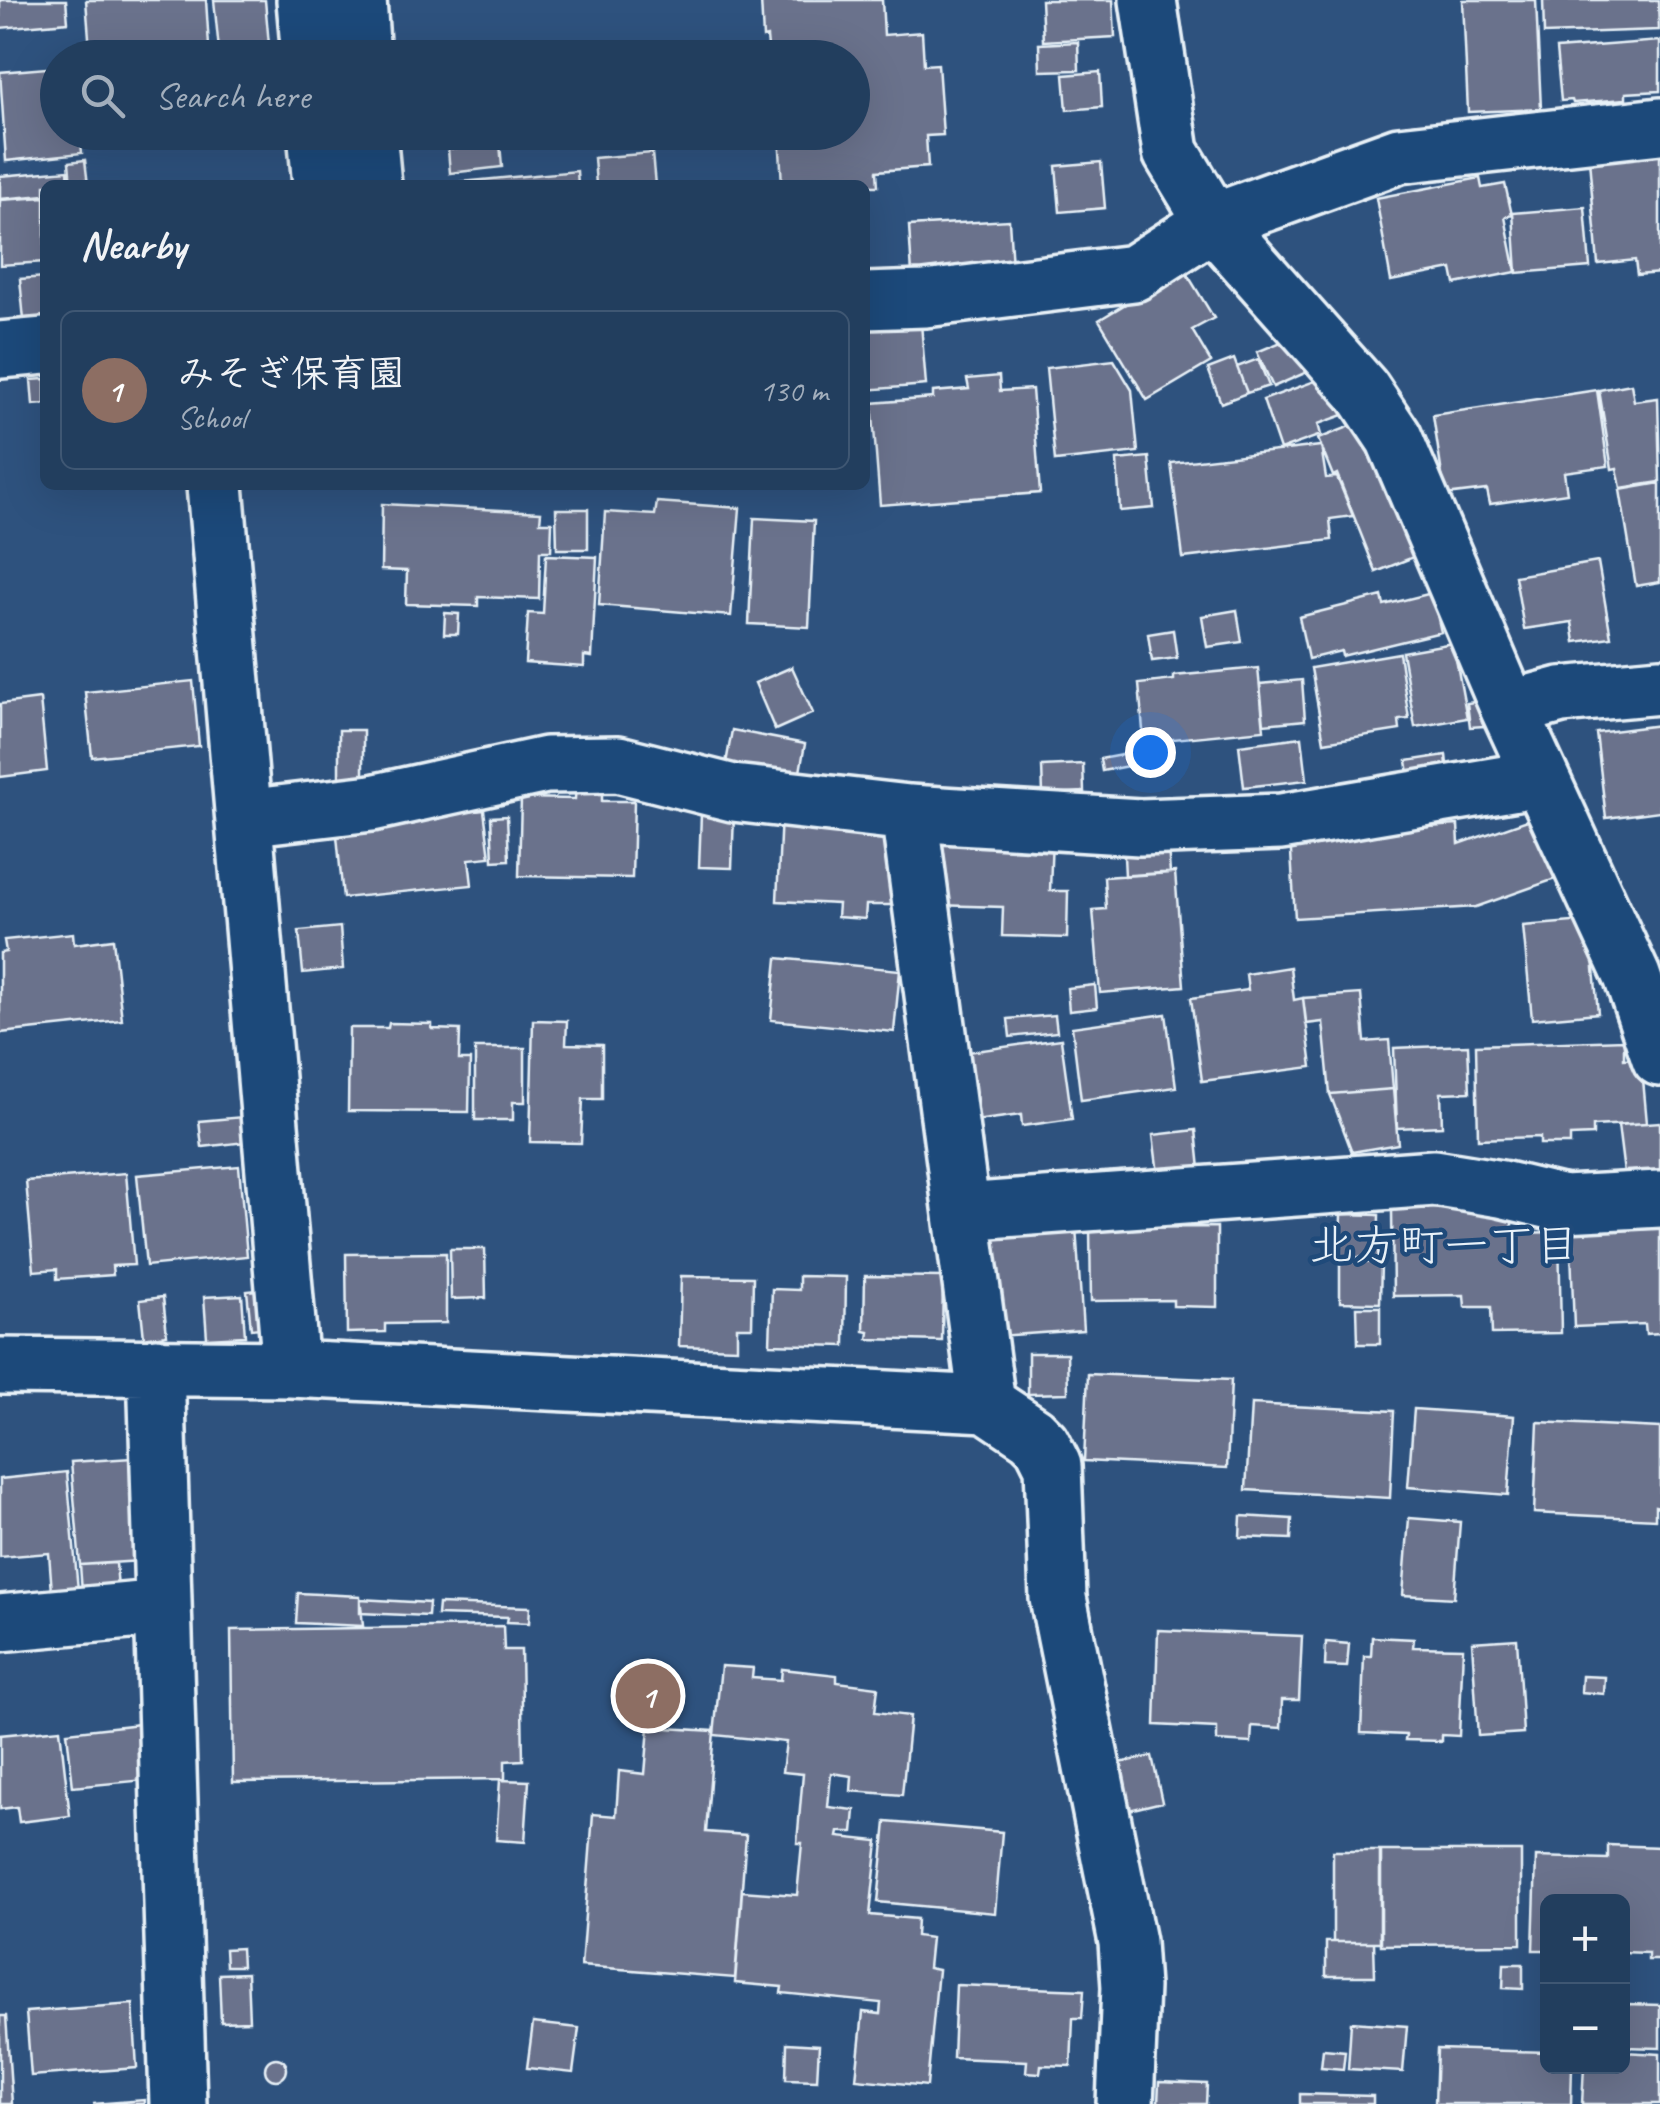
<!DOCTYPE html>
<meta charset="utf-8">
<style>
body{margin:0;font-family:Caveat,"Klee One",sans-serif;background:#2e4967;color:#f1f3f6}
.controls{position:absolute;right:30px;bottom:30px;display:grid;overflow:hidden;border-radius:15px;box-shadow:0 10px 40px #0002}
.controls button{width:90px;height:90px;display:grid;place-items:center;padding:0;border:0;border-bottom:2px solid #3f5773;background:#223e5e;color:#f1f3f6;font:50px sans-serif}
.you{position:absolute;left:1150px;top:752px;width:35px;height:35px;margin:-25px;border:8px solid #fff;border-radius:50%;background:#1a73e8;box-shadow:0 0 0 15px #1a73e833}
.badge{display:grid;place-items:center;width:65px;height:65px;border-radius:50%;background:#ff9aa2;color:#fff;font-size:32px;font-weight:700}
.pin{position:absolute;translate:-50% -50%;border:5px solid #fff;box-shadow:0 2px 10px #0006}
.list{margin:0;padding:0;list-style:none}
h2{display:flex;justify-content:space-between;align-items:center;height:130px;margin:0;padding:0 40px;font-size:42px}
h2 small{font-size:32px;font-weight:400;color:#a2aebc}
.list li{display:grid;grid-template-columns:65px 1fr auto;gap:30px;align-items:center;box-sizing:border-box;height:160px;margin:0 20px 20px;padding:0 20px;border:2px solid #3f5773;border-radius:15px}
.list b{display:block;font-size:38px;white-space:nowrap}
.list p{margin:0;font-size:32px;white-space:nowrap;color:#a2aebc}
.list em{font-size:32px;font-style:normal;color:#a2aebc}
.icon{flex:none;width:55px;height:55px;fill:none;stroke:currentColor;stroke-width:2;stroke-linecap:round;stroke-linejoin:round}
.map{position:relative;flex:none;width:1660px;height:2104px;overflow:hidden}
.search{position:absolute;background:#223e5e;box-shadow:0 10px 40px #0002;left:40px;top:40px;width:830px;height:110px;display:flex;align-items:center;gap:25px;box-sizing:border-box;padding:0 35px;border-radius:55px;color:#a2aebc;font-size:38px}
.panel{position:absolute;background:#223e5e;box-shadow:0 10px 40px #0002;left:40px;top:180px;width:830px;height:310px;border-radius:15px}
.map>svg:first-child{display:block}
.building{fill:#6a728c;stroke:#e8f1f8;stroke-width:2.5}
.lines{fill:none;stroke-linecap:round;stroke-linejoin:round}
.minor-casing{stroke:#e8f1f8;stroke-width:62}
.minor{stroke:#1f4a7a;stroke-width:55}
.labels{text-anchor:middle;stroke-width:9;stroke-linejoin:round;paint-order:stroke}
.neighbourhood-label{font-size:45px;fill:#e8f1f8;stroke:#1f4a7a}
</style>
<div class="map">
<svg width="1660" height="2104" viewBox="0 0 1660 2104">
<rect width="100%" height="100%" fill="#2e527e"/>
<filter id="ink" filterUnits="userSpaceOnUse"><feTurbulence type="fractalNoise" baseFrequency=".01" numOctaves="2"/><feDisplacementMap in="SourceGraphic" scale="20" xChannelSelector="R" yChannelSelector="G"/><feConvolveMatrix kernelMatrix="1 2 1 2 8 2 1 2 1" color-interpolation-filters="sRGB"/></filter>
<g filter="url(#ink)">
<path class="building" d="M0,0H66L68,22L0,28Z
M86,0H206L209,46L90,50Z
M214,0H265L269,45L219,50Z
M761,0H882L884,35L922,32L924,65L938,64L943,135L926,136L928,167L877,171L878,186L782,185L779,132H852V58H769L767,37L763,38Z
M1041,0H1113L1115,37L1043,41Z
M1463,0H1536L1541,109L1468,112Z
M1543,0H1658L1659,30L1544,34Z
M1660,41V91L1626,93V99L1573,103L1572,100L1561,101L1556,49Z
M1078,42L1079,70L1040,71L1039,44Z
M58,67V132H80L82,153L6,161L0,72Z
M1100,72L1102,107L1067,110L1064,75Z
M231,132H276V133L231,136Z
M1660,141V273L1637,275L1635,260L1598,264L1588,148Z
M500,143L502,167L450,173L448,149Z
M652,153L655,185H596L594,158Z
M85,160L88,185H71L69,162Z
M1101,162L1105,208L1060,212L1056,166Z
M68,170L69,185H45V195L0,199V176Z
M577,171L578,185H430Z
M1480,178L1482,188L1505,184L1512,215L1505,217L1516,272L1455,284L1452,269L1391,281L1376,198Z
M45,197V262L0,265V200Z
M1585,207L1590,267L1517,273L1513,213Z
M1009,220L1012,267L912,274L909,226Z
M1184,269L1214,318L1192,330L1211,362L1147,400L1099,320Z
M45,277V318L24,320L20,279Z
M921,323L926,385L865,390V328Z
M1298,335L1314,369L1273,387L1257,352Z
M1234,359L1247,393L1221,403L1208,369Z
M1258,359L1269,386L1247,393L1237,367Z
M1114,360L1132,390L1138,452L1055,461L1046,368Z
M1334,374L1349,413L1318,424L1321,435L1280,450L1263,400Z
M999,376L1000,391L1032,389L1040,493L880,505L872,403L933,398V392L969,389L967,379Z
M45,379V404L33,405L31,380Z
M1631,384L1634,401L1658,398L1660,482L1621,488L1617,468L1612,469L1599,390Z
M1597,390L1608,466L1564,472L1567,493L1490,504L1487,490L1445,495L1433,415Z
M1361,422L1421,554L1376,572L1337,474L1333,476L1318,439Z
M1321,446L1326,478L1337,477L1353,516L1330,519L1332,540L1183,558L1171,463Z
M1149,457L1154,508L1120,511L1117,460Z
M1660,483V582L1636,586L1620,490Z
M657,502L740,508L731,616L599,605L605,512L655,515Z
M382,504L541,512L540,522H552L551,551H540L539,599L478,597V606L406,604L407,571L381,570Z
M556,509H588V549H557Z
M754,518L814,521L809,627L749,624Z
M546,555L597,557L592,657L584,656V667L525,663L528,613L543,614Z
M1598,562L1611,637L1575,642L1572,622L1524,629L1515,576Z
M1432,593L1441,632L1342,656L1341,651L1308,659L1299,617L1382,596L1384,605Z
M1237,610L1242,642L1207,647L1202,616Z
M445,613L459,614L458,634H444Z
M1173,630L1177,658L1152,661L1148,634Z
M1453,643L1467,718L1415,727L1402,652Z
M1399,653L1409,719L1399,720L1400,730L1324,742L1311,668Z
M792,667L813,713L775,730L755,683Z
M1258,668L1264,730L1144,742L1139,684L1174,680V676Z
M1302,680L1305,720L1264,724L1260,684Z
M193,681L199,746L92,757L85,692Z
M40,699L47,771L0,777V704Z
M1482,701L1484,726L1470,727L1467,703Z
M1660,725V811L1606,818L1596,733Z
M339,730H363V779H339Z
M732,730L805,744L798,783L725,769Z
M1302,737L1307,780L1244,787L1239,745Z
M1127,754L1128,766L1102,771L1100,759Z
M1446,755L1448,774L1410,780L1407,761Z
M1083,764L1084,792L1043,794L1042,766Z
M576,783L602,784V801H634L632,878L519,876L521,798L575,799Z
M484,810L490,857L469,859L472,885L343,898L336,825Z
M701,814L734,815L732,868L699,867Z
M781,814L899,821L895,905H866L865,919L837,917L838,904L777,901Z
M507,816L509,860L493,861L491,817Z
M1536,817L1558,878L1476,907L1295,918L1290,836L1458,825L1459,844Z
M938,833L1052,836L1050,891H1068L1067,938L1002,936L1003,907L935,905Z
M1167,833L1170,873L1125,876L1123,836Z
M1175,872L1184,986L1100,993L1093,910L1106,909L1104,877Z
M1585,921L1587,946H1592L1598,1013L1532,1019L1523,926Z
M340,927L343,969L303,973L299,931Z
M73,933L74,944L113,939L122,1020L0,1033V953L6,952L4,940Z
M777,958L900,970L894,1032L771,1020Z
M1290,967L1294,1000L1303,998L1312,1067L1202,1081L1191,998L1248,990L1246,974Z
M1095,985L1097,1008L1069,1011L1067,988Z
M1361,994L1365,1042L1389,1040L1393,1089L1330,1094L1323,1022L1306,1024L1303,998Z
M1166,1014L1176,1087L1081,1100L1072,1027Z
M1055,1015L1057,1032L1010,1037L1008,1019Z
M533,1020L567,1021L566,1044L602,1045V1099H583L581,1143L530,1142Z
M389,1023L432,1024V1029L460,1030L459,1060H470L469,1112L348,1111L349,1028H388Z
M1061,1039L1072,1119L1022,1126L1021,1115L967,1122L968,1052Z
M1624,1040V1059L1641,1058L1647,1123L1593,1126V1135L1570,1136V1144H1540V1137L1478,1139L1476,1045Z
M1468,1045L1470,1092L1441,1093L1442,1126L1397,1128L1394,1048Z
M475,1048H525V1102H513V1120H475Z
M1393,1089L1398,1144L1352,1152L1330,1094Z
M243,1117L246,1142L202,1147L199,1121Z
M1660,1122V1185L1626,1189L1618,1125Z
M1196,1130L1200,1169L1158,1174L1153,1135Z
M239,1166L247,1256L146,1266L137,1175Z
M126,1173L134,1265L112,1266L113,1275L57,1279V1269L34,1271L26,1181Z
M1512,1207V1233L1559,1232L1561,1333L1492,1334L1491,1307H1465L1464,1295L1393,1296L1392,1209Z
M1341,1214L1379,1215L1378,1258L1340,1257Z
M1660,1221V1333L1646,1334L1645,1324L1574,1327L1570,1225Z
M990,1224L1076,1227L1083,1330L999,1336Z
M1217,1227V1307L1173,1306V1300L1091,1301L1090,1228Z
M450,1249H485L486,1298L451,1299Z
M446,1253V1323L385,1324V1332L347,1333L346,1254Z
M1340,1261L1381,1262L1380,1303L1340,1302Z
M681,1276L753,1277L752,1327H737V1348L679,1346Z
M799,1276L846,1277L845,1346L770,1344L772,1289L799,1290Z
M865,1276L943,1277L942,1341L868,1339L869,1332L864,1331Z
M267,1289L271,1327L251,1329L247,1291Z
M242,1295L245,1336L207,1338L204,1297Z
M163,1297L167,1335L144,1338L140,1300Z
M1357,1307H1380V1344H1358Z
M1028,1353H1067L1068,1393L1028,1394Z
M1088,1374L1231,1380L1227,1468L1084,1461Z
M1251,1404L1394,1411L1390,1498L1246,1490Z
M1414,1409L1514,1416L1508,1495L1408,1487Z
M1538,1422L1660,1428V1507L1655,1506V1519L1534,1513Z
M132,1458L140,1561L80,1565L71,1462Z
M67,1472L78,1590L52,1592L49,1553L0,1557V1479Z
M1241,1516L1292,1519L1291,1539L1240,1537Z
M1409,1518L1460,1522L1454,1598L1403,1595Z
M116,1563L118,1589L82,1592L80,1565Z
M298,1593L360,1596L363,1626L296,1623Z
M360,1599L429,1603L428,1616L360,1613Z
M438,1604L530,1607L529,1623L507,1622L508,1617L437,1615Z
M503,1626L504,1650H521L523,1760L505,1761V1779L233,1782L231,1630Z
M1158,1630L1302,1636L1299,1700H1282L1281,1728L1252,1726L1251,1743L1217,1741V1728L1155,1725Z
M1372,1637L1414,1639L1413,1647L1463,1648L1459,1736L1442,1735V1741L1405,1740L1406,1735L1361,1733L1364,1656H1371Z
M1517,1639L1523,1733L1478,1736L1472,1642Z
M1326,1642L1349,1644L1347,1667L1325,1666Z
M721,1666L753,1668L752,1678L781,1680L782,1669L837,1675V1682L878,1687L875,1712L910,1716L902,1795L851,1791L852,1776L831,1773L828,1807L855,1810L853,1832H839L838,1837L878,1841L870,1915L917,1919L916,1936L931,1938L928,1968L938,1970L927,2086L856,2079L863,2012L880,2014L881,2003L781,1993L782,1987L735,1983L742,1891L797,1895L802,1843H797L803,1774L782,1772L786,1742L714,1735Z
M1582,1676L1605,1677L1604,1694L1581,1692Z
M140,1724L146,1780L73,1787L67,1732Z
M649,1727L714,1731L706,1832L746,1835L735,1978L581,1966L593,1814L616,1816L619,1771L645,1774Z
M60,1729L70,1816L19,1822L17,1807L0,1809V1735Z
M1152,1756L1162,1802L1125,1811L1115,1764Z
M500,1780L529,1781L525,1842L496,1840Z
M886,1822L1002,1832L995,1913L878,1902Z
M1608,1845L1660,1847V1960H1648V1953L1622,1952V1902H1548V1950H1533L1536,1857L1608,1859Z
M1333,1851H1380V1942H1333Z
M1381,1851H1521V1944L1381,1945Z
M1326,1942H1374L1375,1976H1326Z
M241,1948L242,1966H226L225,1949Z
M1504,1964H1523V1989L1503,1988Z
M247,1973L249,2021L221,2022L219,1974Z
M956,1985L1084,1990L1082,2018H1073L1071,2066L1041,2065L1040,2073L1026,2072L1027,2061L953,2058Z
M133,2004L137,2068L31,2076L26,2012Z
M1626,2004L1660,2005V2048L1624,2047Z
M0,2016H6L12,2104H0Z
M1351,2022L1407,2026L1403,2072L1348,2069Z
M533,2023L579,2028L573,2073L527,2068Z
M787,2043L819,2045L817,2080L786,2079Z
M1323,2049L1345,2051L1343,2069L1321,2067Z
M1437,2049L1548,2052V2066H1572L1571,2104H1435Z
M1622,2052L1660,2054V2104H1582L1584,2066H1622Z
M265 2069a11 11 0 1 1 22 0a11 11 0 1 1-22 0Z
M1159,2082L1207,2084L1206,2104H1158Z
M1300,2094L1373,2096V2104H1300Z
M144,2100V2104H93Z"/>
<g class="lines">
<defs>
<path id="minor" d="M305,0L310,58
M358,0L362,58
M1148,0L1171,152L1213,222L1362,390L1394,438L1509,709L1632,976L1660,1058
M316,132L321,185
M368,132L373,185
M865,301L925,299L1134,273L1213,222L1399,155L1660,126
M0,350L45,346
M1509,709L1561,695L1660,686
M909,813L987,1404L1032,1434L1042,1444L1053,1466L1058,1598L1127,1942L1130,1987L1125,2104
M244,818L372,803L546,765L618,764L733,793L909,813L1140,827L1281,822L1540,778
M962,1212L1434,1178L1501,1189L1564,1204L1660,1199
M0,1366L291,1369L215,485
M156,1366L178,2104
M291,1369L987,1404
M0,1623L163,1608"/>
</defs>
<use href="#minor" class="minor-casing"/>
<use href="#minor" class="minor"/>
</g>
</g>
<g class="labels">
<g class="neighbourhood-label">
<text x="1444" y="1260">北方町一丁目</text>
</g>
</g>
</svg>
<div class="controls">
<button>+</button>
<button>−</button>
</div>
<div class="you"></div>
<div class="pin badge" style="left:648px;top:1696px;background:#8d6e63">1</div>
<div class="search"><svg class="icon" aria-label="search" viewBox="0 0 24 24"><circle cx="10" cy="10" r="6"/><path d="M15 15l6 6"/></svg>Search here</div>
<section class="panel">
<h2>Nearby<small></small></h2>
<ul class="list">
<li><span class="badge" style="background:#8d6e63">1</span><div><b>みそぎ保育園</b><p>School</p></div><em>130 m</em></li>
</ul>
</section>
</div>
